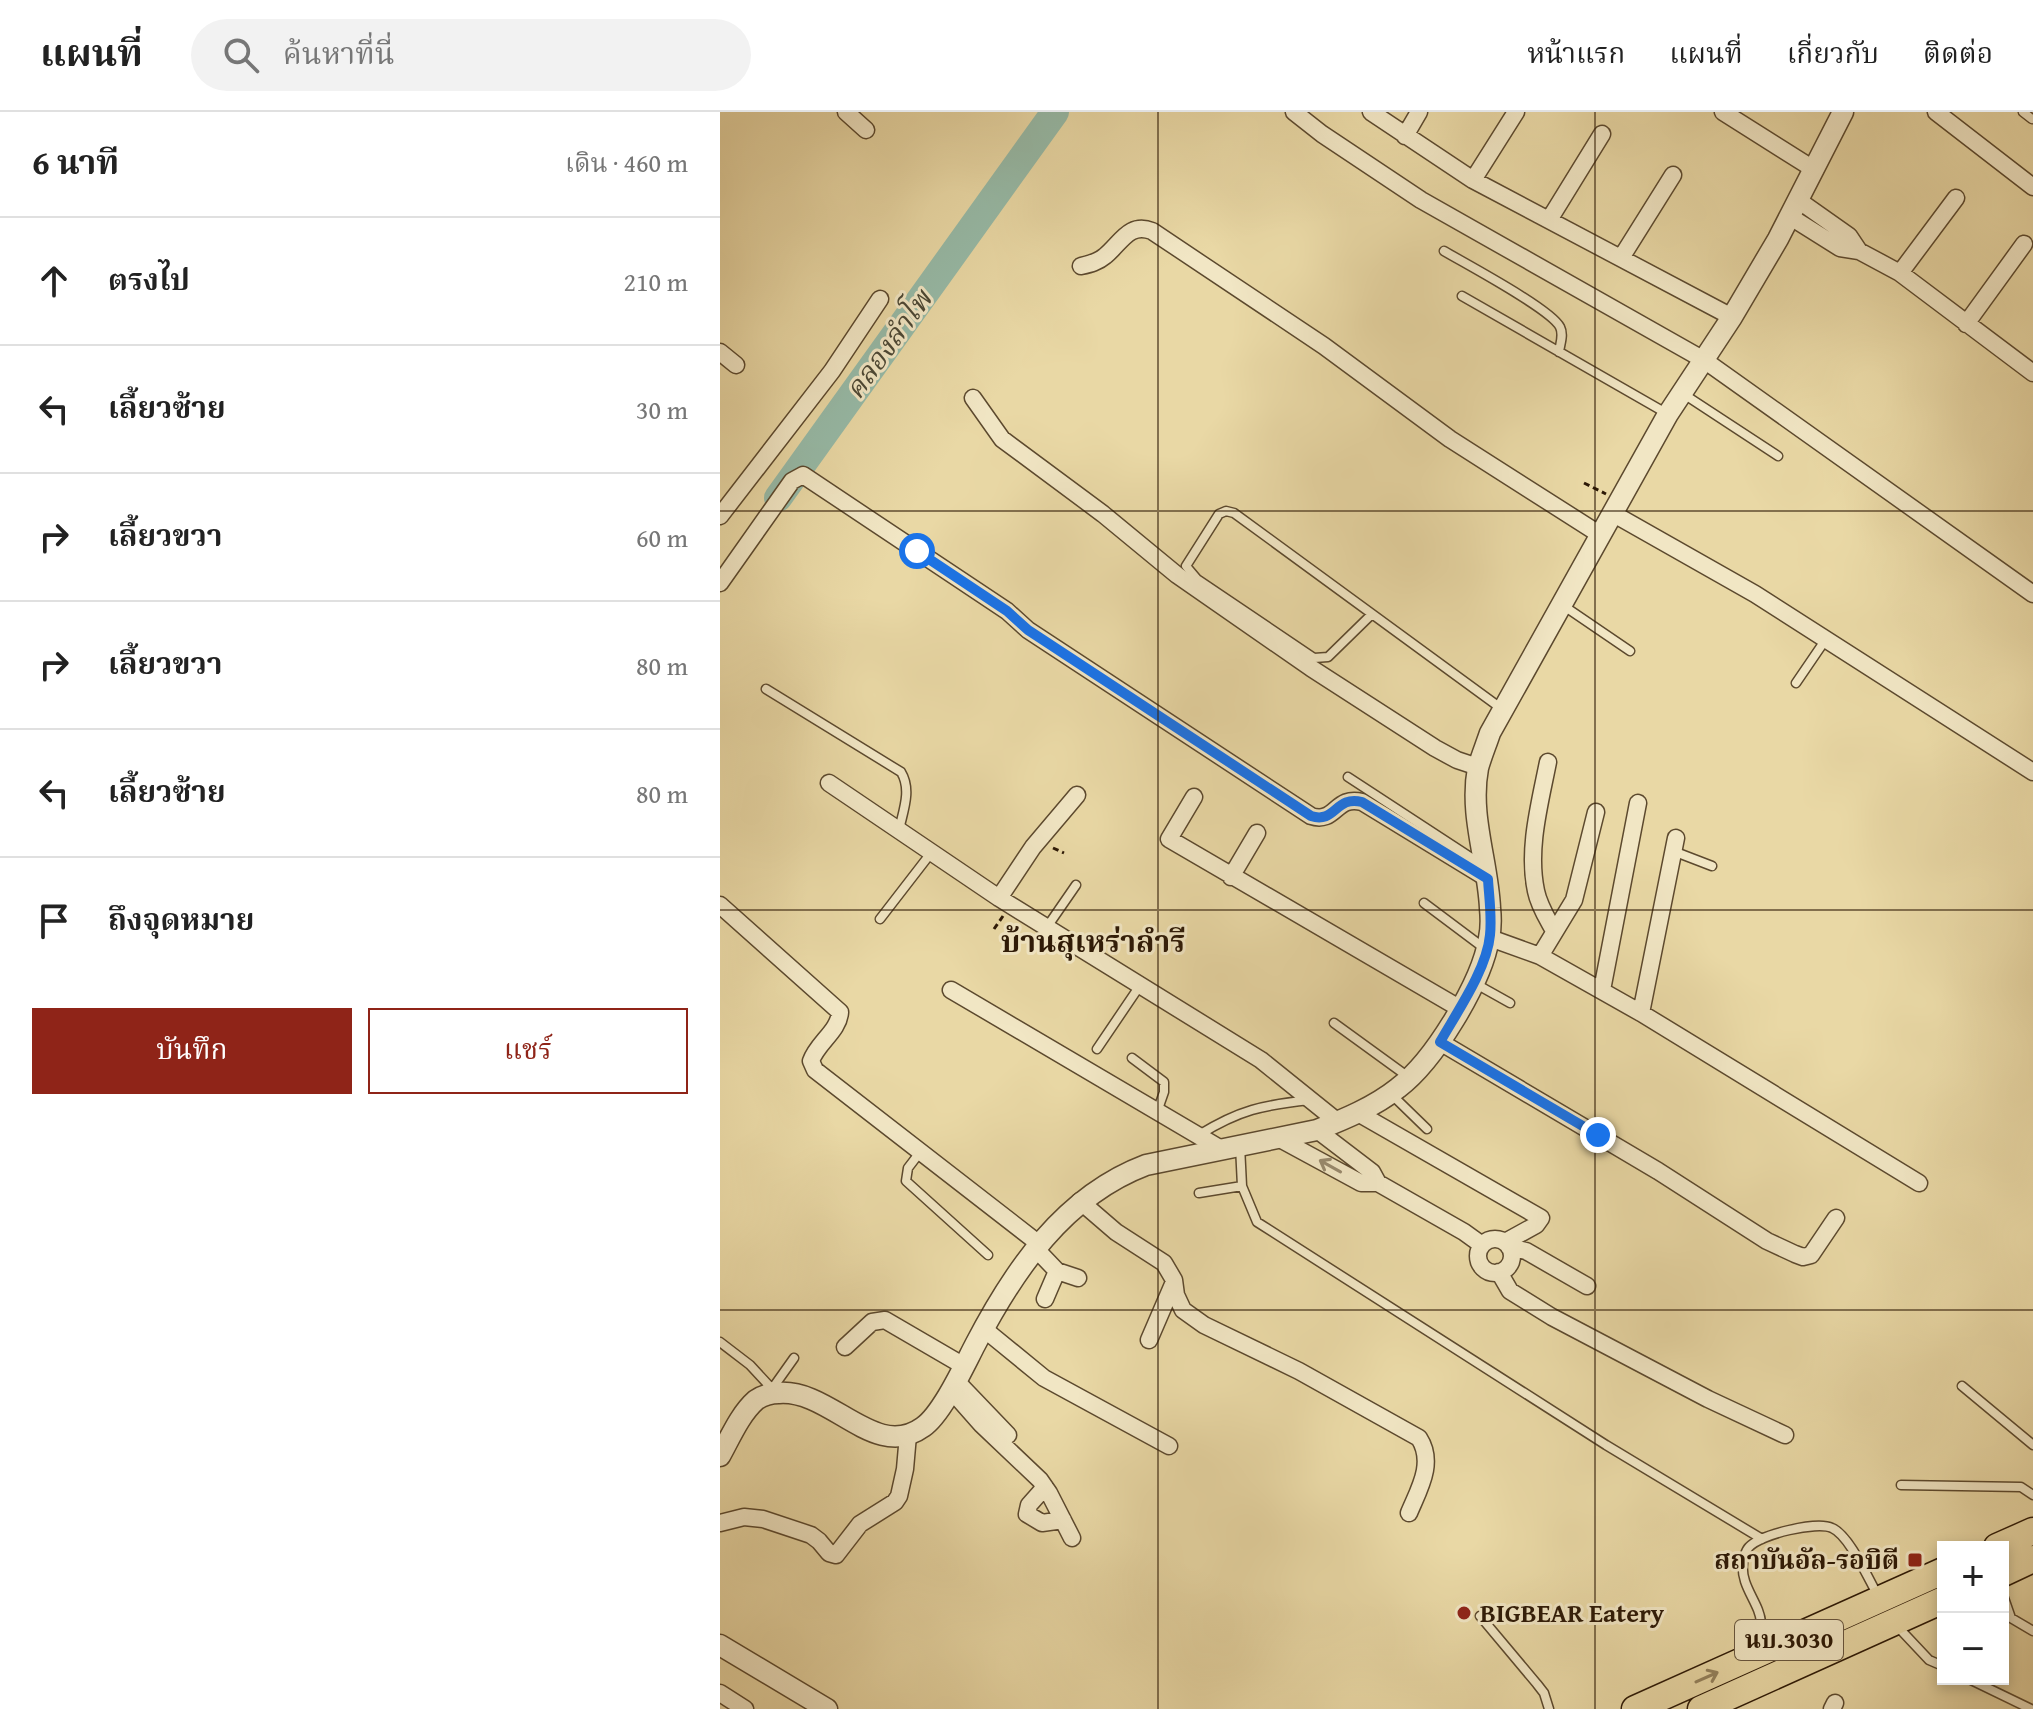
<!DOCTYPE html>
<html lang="th">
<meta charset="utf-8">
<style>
body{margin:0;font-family:"Gentium Book Plus","Noto Serif Thai",serif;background:#f2f2f2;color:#222}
.controls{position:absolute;right:24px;bottom:24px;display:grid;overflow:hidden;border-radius:0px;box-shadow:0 4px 12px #0003}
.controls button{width:72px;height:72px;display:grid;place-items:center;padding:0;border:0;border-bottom:2px solid #e0e0e0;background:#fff;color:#222;font:40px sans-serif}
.stop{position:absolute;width:24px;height:24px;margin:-18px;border:6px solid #1a73e8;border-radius:50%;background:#fff}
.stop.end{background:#1a73e8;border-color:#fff;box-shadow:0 2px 8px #0008}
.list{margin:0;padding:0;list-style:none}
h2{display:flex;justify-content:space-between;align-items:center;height:104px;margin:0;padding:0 32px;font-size:34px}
h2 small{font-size:26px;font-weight:400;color:#767676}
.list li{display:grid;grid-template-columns:52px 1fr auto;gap:24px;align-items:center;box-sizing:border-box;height:128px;padding:0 32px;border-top:2px solid #e0e0e0}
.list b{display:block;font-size:30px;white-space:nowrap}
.list em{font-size:26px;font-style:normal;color:#767676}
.actions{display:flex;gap:16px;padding:24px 32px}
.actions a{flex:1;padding:18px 0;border:2px solid #8f2418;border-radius:0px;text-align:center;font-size:28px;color:#8f2418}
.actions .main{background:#8f2418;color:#fff}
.icon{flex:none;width:44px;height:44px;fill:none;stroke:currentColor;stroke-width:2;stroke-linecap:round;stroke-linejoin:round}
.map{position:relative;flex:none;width:1313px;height:1597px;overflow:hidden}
header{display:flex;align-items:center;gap:48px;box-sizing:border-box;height:112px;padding:0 40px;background:#fff;border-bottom:2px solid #e0e0e0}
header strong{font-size:38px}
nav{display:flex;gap:44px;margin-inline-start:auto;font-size:28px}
.search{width:560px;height:72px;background:#f2f2f2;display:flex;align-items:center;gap:20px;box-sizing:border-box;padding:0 28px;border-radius:44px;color:#767676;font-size:30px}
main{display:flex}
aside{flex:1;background:#fff}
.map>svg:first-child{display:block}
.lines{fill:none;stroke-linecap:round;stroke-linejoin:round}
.river{stroke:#97baa7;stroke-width:28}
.service-casing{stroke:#5c492e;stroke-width:11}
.minor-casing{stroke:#5c492e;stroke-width:19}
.tertiary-casing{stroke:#5c492e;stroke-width:23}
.primary-casing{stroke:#2d1906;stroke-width:29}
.path{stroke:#2d1906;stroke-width:3;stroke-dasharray:6 4;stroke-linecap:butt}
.service{stroke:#f1e6c4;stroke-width:8}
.minor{stroke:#f1e6c4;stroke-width:16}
.tertiary{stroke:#f1e6c4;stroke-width:20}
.primary{stroke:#e9d8a5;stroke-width:26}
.oneway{stroke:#998a6e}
.oneway2{stroke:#94825d}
.route{stroke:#1a73e8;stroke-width:10}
.grid{fill:none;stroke:#2d1906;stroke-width:2;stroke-opacity:0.55}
.poi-dot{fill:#8f2418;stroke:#f1e6c4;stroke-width:3}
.labels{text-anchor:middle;stroke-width:6;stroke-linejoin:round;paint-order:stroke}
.shield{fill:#f1e6c4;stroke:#68563f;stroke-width:2}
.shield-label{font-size:24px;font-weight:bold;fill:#2d1906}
.poi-label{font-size:26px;font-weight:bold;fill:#2d1906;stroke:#f1e6c4;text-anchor:end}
.water-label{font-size:28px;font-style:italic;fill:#4d4936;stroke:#f1e6c4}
.quarter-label{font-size:30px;font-weight:bold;fill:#2d1906;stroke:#f1e6c4}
</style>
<header>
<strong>แผนที่</strong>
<div class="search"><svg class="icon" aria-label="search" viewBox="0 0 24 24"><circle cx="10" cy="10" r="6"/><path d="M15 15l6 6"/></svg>ค้นหาที่นี่</div>
<nav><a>หน้าแรก</a><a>แผนที่</a><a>เกี่ยวกับ</a><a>ติดต่อ</a></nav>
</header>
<main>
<aside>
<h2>6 นาที<small>เดิน · 460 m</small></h2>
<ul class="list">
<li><svg class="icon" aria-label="ahead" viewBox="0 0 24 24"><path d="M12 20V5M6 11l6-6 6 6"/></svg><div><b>ตรงไป</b></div><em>210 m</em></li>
<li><svg class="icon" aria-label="left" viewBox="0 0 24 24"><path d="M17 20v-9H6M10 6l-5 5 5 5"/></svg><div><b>เลี้ยวซ้าย</b></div><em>30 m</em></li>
<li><svg class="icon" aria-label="right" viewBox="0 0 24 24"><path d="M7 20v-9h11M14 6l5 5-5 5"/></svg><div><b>เลี้ยวขวา</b></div><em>60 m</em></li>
<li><svg class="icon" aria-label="right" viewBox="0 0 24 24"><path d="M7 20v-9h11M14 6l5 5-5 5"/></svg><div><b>เลี้ยวขวา</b></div><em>80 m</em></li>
<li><svg class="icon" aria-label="left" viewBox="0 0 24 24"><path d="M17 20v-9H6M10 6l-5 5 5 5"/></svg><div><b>เลี้ยวซ้าย</b></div><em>80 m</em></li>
<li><svg class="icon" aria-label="arrive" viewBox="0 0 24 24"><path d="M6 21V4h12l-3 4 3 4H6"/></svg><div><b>ถึงจุดหมาย</b></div></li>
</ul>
<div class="actions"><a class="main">บันทึก</a><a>แชร์</a></div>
</aside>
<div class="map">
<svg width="1313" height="1597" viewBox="0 0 1313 1597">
<rect width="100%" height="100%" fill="#e9d8a5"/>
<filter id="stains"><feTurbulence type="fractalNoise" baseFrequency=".0025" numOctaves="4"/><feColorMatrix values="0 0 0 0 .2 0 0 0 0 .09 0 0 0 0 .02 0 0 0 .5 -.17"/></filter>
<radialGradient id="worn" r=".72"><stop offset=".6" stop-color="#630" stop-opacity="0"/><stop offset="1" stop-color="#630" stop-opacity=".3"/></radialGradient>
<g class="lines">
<path class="river" d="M58,386L335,0"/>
<defs>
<path id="service" d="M1303,0L1312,7
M724,139C746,152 831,197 840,215C844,223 840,232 839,240
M742,184L946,301
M962,281L1058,344
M841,492L910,539
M652,502L608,545L594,546L477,467L466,454L499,402L506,399L514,401L782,597
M1076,571L1106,527
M46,577L181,660C192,678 183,699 179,718
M628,665L761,752
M953,739L992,754
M704,791L764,836
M160,807L211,741
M327,815L356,773
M756,872L790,891
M614,911L687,964
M377,937L421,872
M412,946L444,970V980L437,1000
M671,982L707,1017
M479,1023C519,998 543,993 590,988
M520,1034L522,1074L537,1110L886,1333L1042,1427
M201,1039L188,1056L186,1069L268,1143
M479,1081L522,1074
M0,1230L30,1253L54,1279
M1242,1274L1313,1333
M52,1277L74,1246
M1181,1373L1301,1375L1313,1383
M1283,1483L1291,1506L1313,1519
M760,1504L817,1572L824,1581L829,1597
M1177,1514L1209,1548L1223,1554
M1042,1535C1042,1524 1043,1510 1038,1498C1032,1483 1021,1469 1023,1452C1023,1447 1026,1438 1029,1435C1041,1422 1097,1409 1112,1416C1129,1423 1148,1466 1157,1482
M1249,1567L1311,1597"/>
<path id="minor" d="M126,0L146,18
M574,0L602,22L701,88L984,248L1313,482
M651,0L753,68L1012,205
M1003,0L1095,58
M1216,0L1313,75
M685,24L699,0
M753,68L796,0
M1069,104L1120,136L1139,139L1129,124L1078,88
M829,108L882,22
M1139,139L1180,161L1313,261
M901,146L953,63
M361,154C370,152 378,150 385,144C401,131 409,110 432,119L604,234L730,327L879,422
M1180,161L1236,86
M1246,212L1304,132
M0,240L16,253
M253,286L282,327L383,402L457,463L591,556L715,636L737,648L758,655
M892,401L1035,482L1313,660
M0,404L112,259L160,187
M0,471L72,369L83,363L287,499L308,518L591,704C616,712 615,683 642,690L768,767
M828,650C820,691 807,737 816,779C819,794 827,806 834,819
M109,671L279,786L541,948L618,1010
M474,685L449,727L739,896
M511,765L537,721
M279,786L313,735L357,683
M0,793L120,900C119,919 97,931 91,949L95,958L318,1131
M770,826L820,844L921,901L1199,1071
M820,844L854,788L876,700
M231,878L501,1037
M882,878L918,691
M921,901L956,726
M720,930L938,1059L1047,1129L1075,1142L1083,1145L1091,1143L1116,1106
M638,1001L821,1106L816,1113L785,1130
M558,1026L641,1071H658L652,1060L597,1018
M658,1071L744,1120L762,1133
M360,1089L396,1120L444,1151L454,1168L456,1183L463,1198L484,1213L579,1259L699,1326C715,1351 699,1377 689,1401
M758 1144a17 17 0 1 1 34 0a17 17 0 1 1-34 0Z
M789,1135L806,1139L867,1174
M315,1136L337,1159L358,1166
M779,1160L790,1179L832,1205L988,1287L1065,1323
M325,1187L337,1159
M264,1217L324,1266L449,1334
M429,1228L454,1170
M125,1235L152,1210L165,1208L244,1254
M242,1275L288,1323
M231,1278L261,1312L320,1368L329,1381L352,1426
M325,1375L309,1393L307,1402L322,1411L343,1408
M0,1411L24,1405L43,1407L91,1423L99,1429L109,1441L116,1443L140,1412L175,1390L179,1384L185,1357L188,1323
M0,1581L25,1597
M1112,1597L1115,1591"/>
<path id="tertiary" d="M0,1344C10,1326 20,1302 36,1288C42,1284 51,1281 59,1281C111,1277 155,1350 203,1315C222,1302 244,1254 255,1233C294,1158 344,1084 426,1053L597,1018C625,1007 654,995 678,976C714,949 762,870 769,826C771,817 771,806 770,796C768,750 749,703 758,656C761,645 766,633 770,621L948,302L1012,205L1058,127L1123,0
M0,1533L107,1597"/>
<path id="primary" d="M1277,1435L1313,1419
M1283,1461L1313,1447
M915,1597L1223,1459
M981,1597L1223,1488"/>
</defs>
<use href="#service" class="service-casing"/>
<use href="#minor" class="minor-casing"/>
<use href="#tertiary" class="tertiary-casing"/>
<use href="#primary" class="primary-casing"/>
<path class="path" d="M864,371L886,382
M333,736L344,741
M274,817L283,804"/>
<use href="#service" class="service"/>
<use href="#minor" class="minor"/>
<use href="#tertiary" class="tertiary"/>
<use href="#primary" class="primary"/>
</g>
<defs><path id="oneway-shaft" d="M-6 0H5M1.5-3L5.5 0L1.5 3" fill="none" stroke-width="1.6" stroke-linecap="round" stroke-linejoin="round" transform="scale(2)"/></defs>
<use class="oneway" href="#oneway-shaft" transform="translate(610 1054) rotate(-151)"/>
<use class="oneway2" href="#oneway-shaft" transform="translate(987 1565) rotate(-24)"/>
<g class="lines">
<path class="route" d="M197,439L287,499L308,518L591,704C616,712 615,683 642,690L768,767C769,785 772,804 770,823C767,857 737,900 720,930L878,1023"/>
</g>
<path class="grid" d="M438,0V1597M875,0V1597M0,399H1313M0,798H1313M0,1198H1313"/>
<g class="poi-dot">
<rect x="1187" y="1440" width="16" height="16" rx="4"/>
<circle cx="744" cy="1501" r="8"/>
</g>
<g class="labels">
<rect class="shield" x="1015" y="1508" width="108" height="40" rx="6"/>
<g class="shield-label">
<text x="1069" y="1536">นบ.3030</text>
</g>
<g class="poi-label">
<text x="1179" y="1457">สถาบันอัล-รอบิตี</text>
<text x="760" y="1510" text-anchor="start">BIGBEAR Eatery</text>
</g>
<g class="water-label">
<text transform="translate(168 232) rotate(-54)" y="10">คลองลำโพ</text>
</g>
<g class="quarter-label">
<text x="373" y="840">บ้านสุเหร่าลำรี</text>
</g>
</g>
<rect width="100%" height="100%" filter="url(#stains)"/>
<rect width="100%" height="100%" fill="url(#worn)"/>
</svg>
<div class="controls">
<button>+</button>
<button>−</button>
</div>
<div class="stop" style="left:197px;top:439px"></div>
<div class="stop end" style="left:878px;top:1023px"></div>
</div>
</main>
